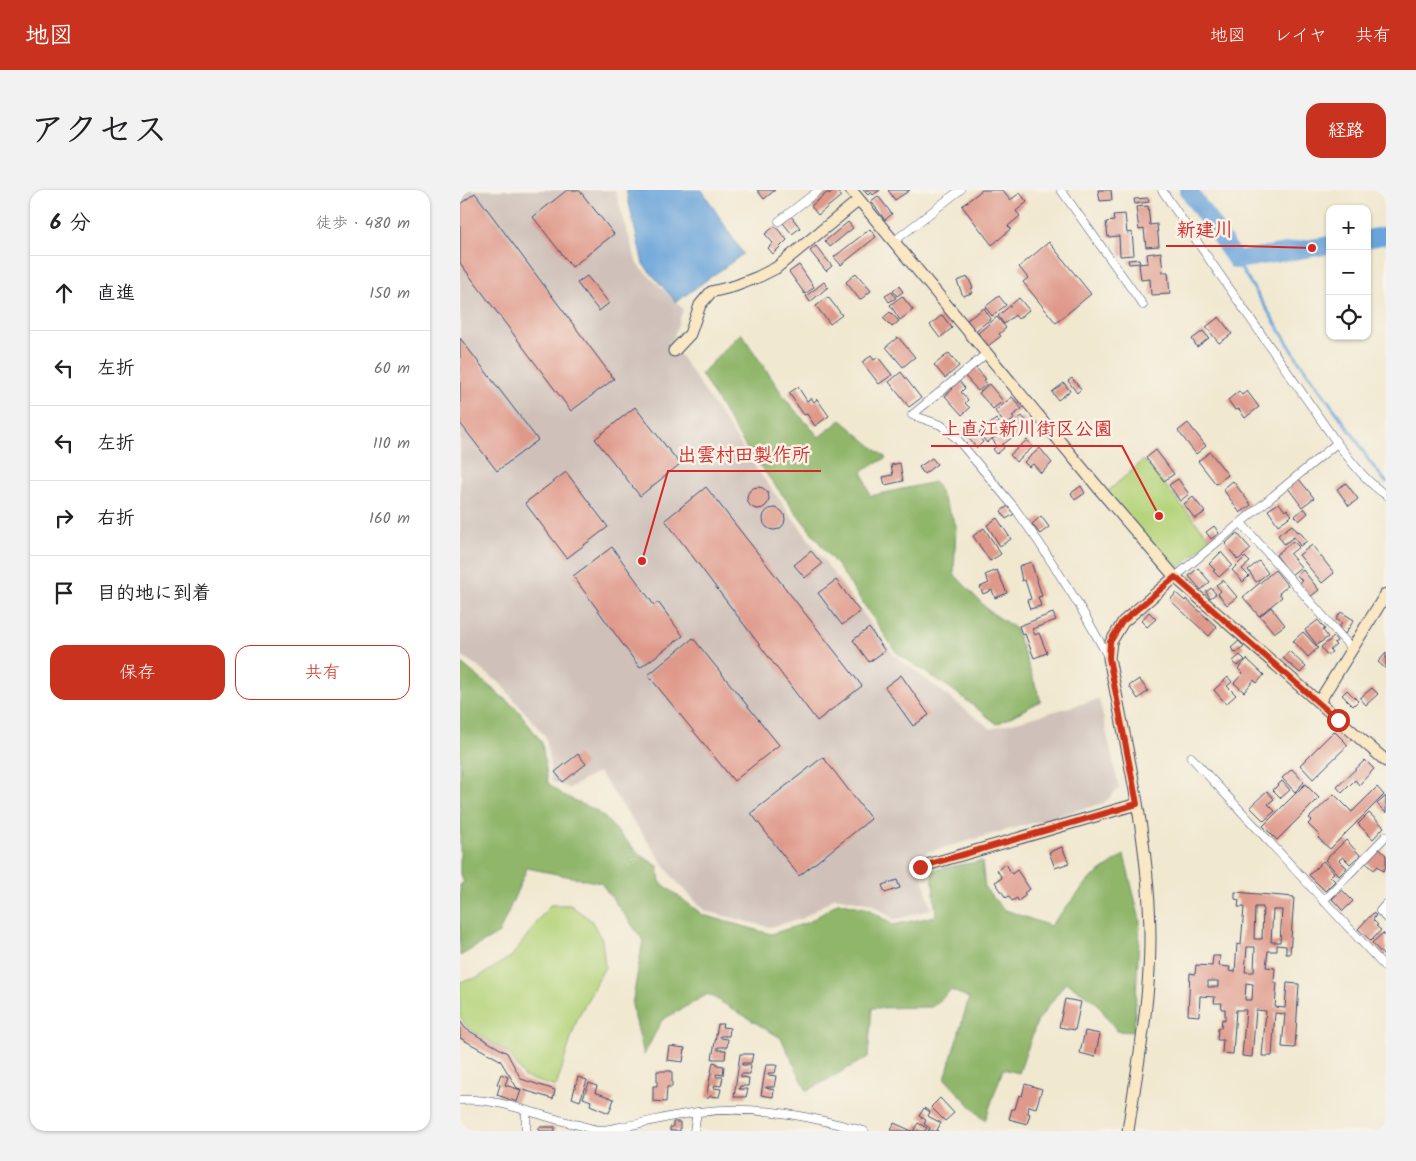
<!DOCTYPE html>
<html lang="ja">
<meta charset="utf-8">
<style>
body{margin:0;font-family:Kalam,"Klee One",sans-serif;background:#f2f2f2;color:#202124}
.controls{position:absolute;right:15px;top:15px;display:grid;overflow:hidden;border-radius:10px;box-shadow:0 1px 4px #0004}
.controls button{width:45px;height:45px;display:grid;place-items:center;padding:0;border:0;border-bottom:1px solid #e0e0e0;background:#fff;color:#202124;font:25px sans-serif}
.stop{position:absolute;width:15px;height:15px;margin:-11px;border:4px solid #c8321e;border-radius:50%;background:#fff}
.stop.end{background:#c8321e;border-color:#fff;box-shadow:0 1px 5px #0008}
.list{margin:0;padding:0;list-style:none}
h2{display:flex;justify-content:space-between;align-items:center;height:65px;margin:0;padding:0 20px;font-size:21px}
h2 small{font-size:16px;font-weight:400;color:#757577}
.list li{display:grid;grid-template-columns:32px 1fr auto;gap:15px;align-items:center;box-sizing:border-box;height:75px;padding:0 20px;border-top:1px solid #e0e0e0}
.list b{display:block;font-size:19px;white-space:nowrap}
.list em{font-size:16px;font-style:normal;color:#757577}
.actions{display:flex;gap:10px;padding:15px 20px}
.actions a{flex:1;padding:11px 0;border:1px solid #c8321e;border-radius:15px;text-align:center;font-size:18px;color:#c8321e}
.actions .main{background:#c8321e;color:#fff}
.icon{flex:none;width:28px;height:28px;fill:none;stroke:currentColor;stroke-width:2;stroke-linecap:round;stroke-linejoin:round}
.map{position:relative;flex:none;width:926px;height:941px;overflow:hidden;border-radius:15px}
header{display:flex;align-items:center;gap:30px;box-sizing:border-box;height:70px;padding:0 25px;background:#c8321e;color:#fff}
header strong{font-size:24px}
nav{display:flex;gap:28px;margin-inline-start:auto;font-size:18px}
.intro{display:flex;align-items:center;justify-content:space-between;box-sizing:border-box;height:120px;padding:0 30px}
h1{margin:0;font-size:35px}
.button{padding:12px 22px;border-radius:15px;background:#c8321e;color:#fff;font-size:18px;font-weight:700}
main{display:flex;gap:30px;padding:0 30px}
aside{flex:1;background:#fff;border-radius:15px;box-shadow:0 1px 4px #0004}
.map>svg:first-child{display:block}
.industrial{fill:#cfc1ba}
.green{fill:#b6d47b;stroke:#68826c}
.forest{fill:#90b66b;stroke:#567264}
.water{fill:#6ba4da;stroke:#436a9c}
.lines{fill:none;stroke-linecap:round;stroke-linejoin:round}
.stream{stroke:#6ba4da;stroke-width:3}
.river{stroke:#6ba4da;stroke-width:18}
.building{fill:#df998a;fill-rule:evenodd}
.street-casing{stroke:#3b4b6f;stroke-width:9}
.secondary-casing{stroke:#3b4b6f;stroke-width:13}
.street{stroke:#fff;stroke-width:8}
.secondary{stroke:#fae7c3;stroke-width:11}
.route{stroke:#c8321e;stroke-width:6}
.leader{fill:none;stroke:#d62828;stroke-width:2}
.callout-dot{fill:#d62828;stroke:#f7f3e8;stroke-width:2}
.callout-label{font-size:19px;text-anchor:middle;font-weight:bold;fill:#d62828;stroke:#f7f3e8;stroke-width:5;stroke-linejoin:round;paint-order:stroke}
</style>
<header>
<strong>地図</strong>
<nav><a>地図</a><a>レイヤ</a><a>共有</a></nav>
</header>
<div class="intro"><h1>アクセス</h1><a class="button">経路</a></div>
<main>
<aside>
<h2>6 分<small>徒歩 · 480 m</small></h2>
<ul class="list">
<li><svg class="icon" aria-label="ahead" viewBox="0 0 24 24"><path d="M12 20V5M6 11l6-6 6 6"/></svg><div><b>直進</b></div><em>150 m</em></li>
<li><svg class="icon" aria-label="left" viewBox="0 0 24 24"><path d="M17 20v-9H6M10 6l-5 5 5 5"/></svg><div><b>左折</b></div><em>60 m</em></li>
<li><svg class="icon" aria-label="left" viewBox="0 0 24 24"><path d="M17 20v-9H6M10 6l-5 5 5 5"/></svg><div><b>左折</b></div><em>110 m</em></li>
<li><svg class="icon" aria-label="right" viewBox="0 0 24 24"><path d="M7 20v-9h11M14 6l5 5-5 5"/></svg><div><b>右折</b></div><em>160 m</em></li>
<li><svg class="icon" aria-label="arrive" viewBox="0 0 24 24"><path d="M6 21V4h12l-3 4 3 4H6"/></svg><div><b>目的地に到着</b></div></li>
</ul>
<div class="actions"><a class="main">保存</a><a>共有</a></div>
</aside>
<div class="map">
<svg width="926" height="941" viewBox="0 0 926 941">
<rect width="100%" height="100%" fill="#f7f3e8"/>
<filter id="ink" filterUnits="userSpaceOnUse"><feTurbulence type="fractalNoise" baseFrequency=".02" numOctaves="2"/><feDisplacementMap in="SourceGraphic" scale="10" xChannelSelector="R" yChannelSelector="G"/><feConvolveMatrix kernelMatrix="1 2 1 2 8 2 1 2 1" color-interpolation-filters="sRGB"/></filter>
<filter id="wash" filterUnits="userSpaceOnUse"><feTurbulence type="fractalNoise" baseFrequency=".0096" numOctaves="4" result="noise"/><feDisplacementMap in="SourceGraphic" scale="20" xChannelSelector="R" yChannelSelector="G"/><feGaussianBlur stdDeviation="1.12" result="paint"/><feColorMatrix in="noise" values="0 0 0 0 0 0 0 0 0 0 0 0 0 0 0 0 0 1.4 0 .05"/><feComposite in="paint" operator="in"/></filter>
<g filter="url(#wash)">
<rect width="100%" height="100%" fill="#f1e8d0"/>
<path class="industrial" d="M0,0H155L177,74L223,119L212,153L296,278L434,465L531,539L639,509L659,598L644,613L457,665L471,719L435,730L412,714L375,707L342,729L309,737L245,721L214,689L139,582L109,598L92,591L86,547L40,493L0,464Z"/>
<path class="green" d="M684,270L751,350L716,380L647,302Z
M90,715H110L131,730L142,750L145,777L117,829L96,897L64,887L49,863L8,838L0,827V792L17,788L52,766Z"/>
<path class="forest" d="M281,143L327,211L359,247L381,230L426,268L402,281L410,306L475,292L496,335L494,384L529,421L555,438L581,511L537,534L493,500L437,463L379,378L287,259L241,184Z
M0,472L58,520L82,553L88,593L103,605L139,622L180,665L198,676L200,692L243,725L311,744L349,732L379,712L409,719L433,735L476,726L472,680L522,671L525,698L543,719L590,736L630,689L664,665L680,730L674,842L657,841L636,812L606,792L577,832L559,883L543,879L525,931L485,889L509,808L491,800L472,817L412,818L408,867L347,901L321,848L248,804L202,830L184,865L172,815L183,750L141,693L67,678L39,743L0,766V695L4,692L0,684Z"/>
<path class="water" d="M166,0H242L283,64L216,112L183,74Z"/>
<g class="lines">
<path class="stream" d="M776,70L839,171L896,249L909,271L926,292"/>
<path class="river" d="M728,0L776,70L870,55
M907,49L926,45"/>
</g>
<g id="blocks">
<path class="building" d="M107,0H119L154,44L112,77L73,27Z
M297,0H315L304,9Z
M374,0H376L381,6L358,25L351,16L368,2L369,4Z
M403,0H420L413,5L411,2L408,5Z
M428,0H450L435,10Z
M522,0H542L550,10L560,3L567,12L556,21L560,26L548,36L551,39L532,55L502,16Z
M638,0H651L652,10L640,11Z
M15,3L154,189L111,221L0,73V14Z
M418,6L432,24L425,30L411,11Z
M688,8L689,12L675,14L674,9Z
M688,16L690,35L697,34L699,56L686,57L684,39L679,40L676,17Z
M665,24L667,43L672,42L674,65L660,66L659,46L648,47L646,32L654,31L653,25Z
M331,26L340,38L332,44L323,33Z
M388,32L393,38L370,57L365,51Z
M315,36L327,50L313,64L308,58L313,53L305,44Z
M410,39L416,47L381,75L374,67Z
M589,52L631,104L596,133L563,92L568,88L559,77Z
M356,56L372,76L366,81L350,61Z
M701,62L703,82H708L710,104L691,105L690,89L681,90L679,74L688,73L687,64Z
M679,69L680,73L669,74L668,70Z
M339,75L354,97L345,104L329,82Z
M396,83L411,101L400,110L386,92Z
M127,86L149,113L139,121L117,93Z
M508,87L513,98L511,99L512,103L503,106L497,91Z
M364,92L368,97L350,112L346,106Z
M439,96L443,102L437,106L433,101Z
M432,102L436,108L429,112L425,106Z
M442,106L453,120L440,130L430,115Z
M539,106L546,115L532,126L525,117Z
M368,107L382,125L370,134L356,116Z
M559,108L569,120L558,129L555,125L544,134L538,126Z
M524,118L531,129L515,141L507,130Z
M430,122L439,131L432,137L423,128Z
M482,125L492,138L480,148L470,135Z
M537,127L546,138L539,144L541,146L528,156L518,143Z
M759,127L772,144L759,153L746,137Z
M743,141L749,148L737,157L732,149Z
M438,147L455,167L443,177L426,157Z
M0,148L78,250L37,281L0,233Z
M489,163L499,176L485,188L474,175Z
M411,166L414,170L418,167L432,185L419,194L402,172Z
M514,176L526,189L524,190L527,194L518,201L504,185Z
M441,182L461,208L449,217L429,192Z
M612,188L621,199L617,203L608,191Z
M498,190L505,198L501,202L508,210L505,213L510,218L502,225L485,206L493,199L490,197Z
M604,193L610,201L598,210L592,202Z
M529,194L543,211L533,219L519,203Z
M338,197L347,211L351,208L354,212L357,209L369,226L355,236L347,224L344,225L329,203Z
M779,201L782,205L787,201L799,217L785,228L779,219L775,220L768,210Z
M552,207L562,219L552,226L554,229L546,236L535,221Z
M175,217L220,274L180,306L135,249Z
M562,226L568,233L558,241L552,234Z
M536,229L544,238L527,253L519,243Z
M728,233L746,256L736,264L718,241Z
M550,236L557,244L542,255L544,258L537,264L533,259L537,256L532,249Z
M511,237L523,252L517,258L504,243Z
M567,250L573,257L556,272L550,265Z
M580,258L592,273L581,283L573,274L569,277L564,272Z
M696,260L714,284L704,291L686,268Z
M750,262L768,285L756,294L738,271Z
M472,268L477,274L464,284L459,277Z
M440,273L443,291L425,295L423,287L433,285L431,275Z
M106,282L148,337L107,368L65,313Z
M718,289L729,304L720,311L709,295Z
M839,289L854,308L842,317L828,298Z
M773,291L791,315L780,323L763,299Z
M886,293L898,309L889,316L877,299Z
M621,296L625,303L615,310L611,303Z
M287 308a11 11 0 1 1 22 0a11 11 0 1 1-22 0Z
M246,297L402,496L357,531L205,330Z
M733,307L745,322L735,329L724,314Z
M819,313L825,321L827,319L832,325L818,335L808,320Z
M548,316L554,324L546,329L541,321Z
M303 329a11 11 0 1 1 22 0a11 11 0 1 1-22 0Z
M844,318L848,323L839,331L835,326Z
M581,326L589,337L580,344L572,334Z
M537,328L551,349L540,356L527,335Z
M832,335L838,342L839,341L847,351L840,356L834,347L824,354L818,345Z
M754,336L759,343L751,349L746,342Z
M524,338L541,364L530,371L513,346Z
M777,343L791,359L778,370L765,354Z
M833,351L839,357L830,364L841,377L831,385L816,365Z
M852,355L874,383L862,393L839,365Z
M152,357L194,415L198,412L223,446L180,478L113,386Z
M351,361L362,374L345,388L334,375Z
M761,362L772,375L759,387L753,381L755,380L749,374Z
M785,367L790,372L782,379L789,386L783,392L772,380Z
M799,371L808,383L796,392L788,380Z
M571,372L582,406L578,407L581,416L570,419L567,410L571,409L565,390L562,391L559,376Z
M738,378L750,392L741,400L729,386Z
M537,380L547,403L535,408L532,400L523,404L520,397L529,393L525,385Z
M815,380L828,396L819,403L822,407L799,426L783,407Z
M843,380L859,400L850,407L839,394L842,391L837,385Z
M376,390L400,422L382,435L358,403Z
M763,390L777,407L767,415L758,404L761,401L756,395Z
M751,398L756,404L750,408L746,402Z
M716,403L725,411L726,409L757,437L749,446L710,410Z
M811,417L825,435L814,443L800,426Z
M689,422L696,429L687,437L681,431Z
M881,422L894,430L885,444L878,439L882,433L876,429Z
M593,423L596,430L572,439L575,445L579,443L587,463L574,468L565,444L562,445L559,436Z
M858,430L865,439L863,440L868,447L857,455L845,440Z
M409,438L425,461L409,472L393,450Z
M843,442L858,458L848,467L833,451Z
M874,447L877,451L874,453L876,455L870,460L872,462L867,465L861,457Z
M233,448L319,555L274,591L188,485Z
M779,451L784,457L776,463L771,458Z
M829,461L846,477L840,483L823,468Z
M926,463V479L918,472Z
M780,465L785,470L777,476L773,471Z
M787,469L804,485L797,493L794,490L784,502L774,493L783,483L778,479Z
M441,485L469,525L453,536L425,497Z
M768,487L772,492L767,496L776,505L766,514L754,500Z
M679,489L688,501L678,509L669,496Z
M912,498L918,504L906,515L900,508Z
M887,500L898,511L893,516L882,505Z
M874,541L888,555L853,589L840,575Z
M118,564L126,574L103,592L95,582Z
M363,567L411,629L339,686L291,623Z
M905,570L914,579L899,595L895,590L882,603L877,597Z
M832,579L844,592L835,602L822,588Z
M822,591L830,600L821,608L813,600Z
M845,594L859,608L817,650L803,636Z
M917,597L924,605L870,659L858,648L860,646L848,634L852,630L849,628L874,604L892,622Z
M807,601L814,609L808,614L815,621L804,631L790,617Z
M926,606V623L917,614Z
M909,623L924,637L913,649L898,634Z
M886,650L900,665L890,674L883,667L879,670L887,678L879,686L865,670Z
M602,657L609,673L595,678L589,662Z
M918,658L926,665V677L923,681L918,676L914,680L905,672Z
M863,671L874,683L870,686L875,691L865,701L849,685Z
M546,674L552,684L557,680L570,699L564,703L566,705L558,711L557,708L552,711L549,706L546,708L535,692L542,688L537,680Z
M437,690L440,698L425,703L422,695Z
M882,700L893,711L883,721L872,709Z
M775,702L834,707L830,764H826V756L817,755V761H808L806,777L815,778L814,793H817L815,817L825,818L827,793L839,794L835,858L822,857L825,824L815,823L812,866H802L806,821L796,820L792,867L782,866L786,820H776L773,864L762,863L763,850H757L758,838H761L762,829L765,830V819H761L762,813H754L755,807L740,806L739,826L728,825L730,783L735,784L736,775L752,776L753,766H760L759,776L770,777L769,781L775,782L777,754L781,755L784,717H778L779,710L775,709ZM795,717H803L802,749H794ZM813,720H822L820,752H811ZM787,757H795L794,782H785ZM748,791H758V797H748ZM786,793L793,794L792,810H785Z
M913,723L916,725L913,730L918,735L916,736L921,740L911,751L898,739Z
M923,743L926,747V764L924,766L912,753Z
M605,809L621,812L615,840L599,837Z
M0,831L6,839L47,863L61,889L95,900L93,909L57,898L40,870L0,848Z
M258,834H263L262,837L270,838L269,846H260L261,848L268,849L267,857H258V860H266L265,869H252Z
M625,841L640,844L635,867L620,863Z
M209,856L225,858L223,872L207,870Z
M280,864H293L291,873H282V875H291L290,884H281V887L289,888L288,896H280L279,899H288L286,907H274Z
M253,872L257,873V875L264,876L263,885L256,884V887H263L261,896L255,895L254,898L261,899L259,907L250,906L249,908H246Z
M306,875H317L315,883H308V885L316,886L314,897H306V898L314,900L313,907L301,905Z
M197,881H212V897H207L206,912L193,911V896H197Z
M41,884L48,887L45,895L61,900L57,912L37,905L40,895L37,894Z
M118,887L127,890L120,911L112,908Z
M129,893L137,896L135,902L154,909L149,923L130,915L131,911L123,908Z
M565,894L582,899L576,918L569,916L568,923L570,924L567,934L549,929L552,919H555L559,905L562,906Z
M480,908L494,923L485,931L471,917Z
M464,918L470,922L468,926L481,933L477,940L479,941H468L470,938L464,934L466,930L459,926Z
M213,932H220V941H210V937H213Z
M434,933L452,941H431Z
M458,933L467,938L465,941H453Z
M79,937H95V941H79Z"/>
</g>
</g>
<g filter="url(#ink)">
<use href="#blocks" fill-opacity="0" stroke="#3b4b6f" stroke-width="1"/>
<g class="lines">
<defs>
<path id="street" d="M601,0L683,115
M702,0L751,72L877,253C891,271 906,292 926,305
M319,31L359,0
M433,52L500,0
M526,164L452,225L481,235L497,249L554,317L580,354L619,415L649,468
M781,333L892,459
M715,387L877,253
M731,567L926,778
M863,711L926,646
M926,714L920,721L926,728
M0,910C40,907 80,927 119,935C126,937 134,940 141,940C147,940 154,938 160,937C186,933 212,925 239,922C297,915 349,926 404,941
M66,941V921
M234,941L237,922"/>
<path id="secondary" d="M391,0L646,307L715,387L926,571
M214,161L230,144L240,115L251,102L275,96L298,87L316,78L399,10
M859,512L926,404
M460,677L677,614
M668,941C677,878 690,814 690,749C690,654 667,561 649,468L651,452L663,432L715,387"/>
</defs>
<use href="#street" class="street-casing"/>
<use href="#secondary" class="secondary-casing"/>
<use href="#street" class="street"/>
<use href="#secondary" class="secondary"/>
</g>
</g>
<g class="lines" filter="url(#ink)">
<path class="route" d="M460,677L677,614L649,468L650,452L662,432L715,387L878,530"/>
</g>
<path class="leader" d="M852 58L783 56H706M699 326L662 256H471M182 371L208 281H361"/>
<g class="callout-dot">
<circle cx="852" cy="58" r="5"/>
<circle cx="699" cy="326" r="5"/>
<circle cx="182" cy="371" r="5"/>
</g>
<g class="callout-label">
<text x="745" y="46">新建川</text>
<text x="567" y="245">上直江新川街区公園</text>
<text x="284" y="271">出雲村田製作所</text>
</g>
</svg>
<div class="controls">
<button>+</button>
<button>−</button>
<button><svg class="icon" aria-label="locate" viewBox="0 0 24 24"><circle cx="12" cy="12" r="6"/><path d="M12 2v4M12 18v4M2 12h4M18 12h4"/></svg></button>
</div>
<div class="stop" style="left:878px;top:530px"></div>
<div class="stop end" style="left:460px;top:677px"></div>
</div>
</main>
